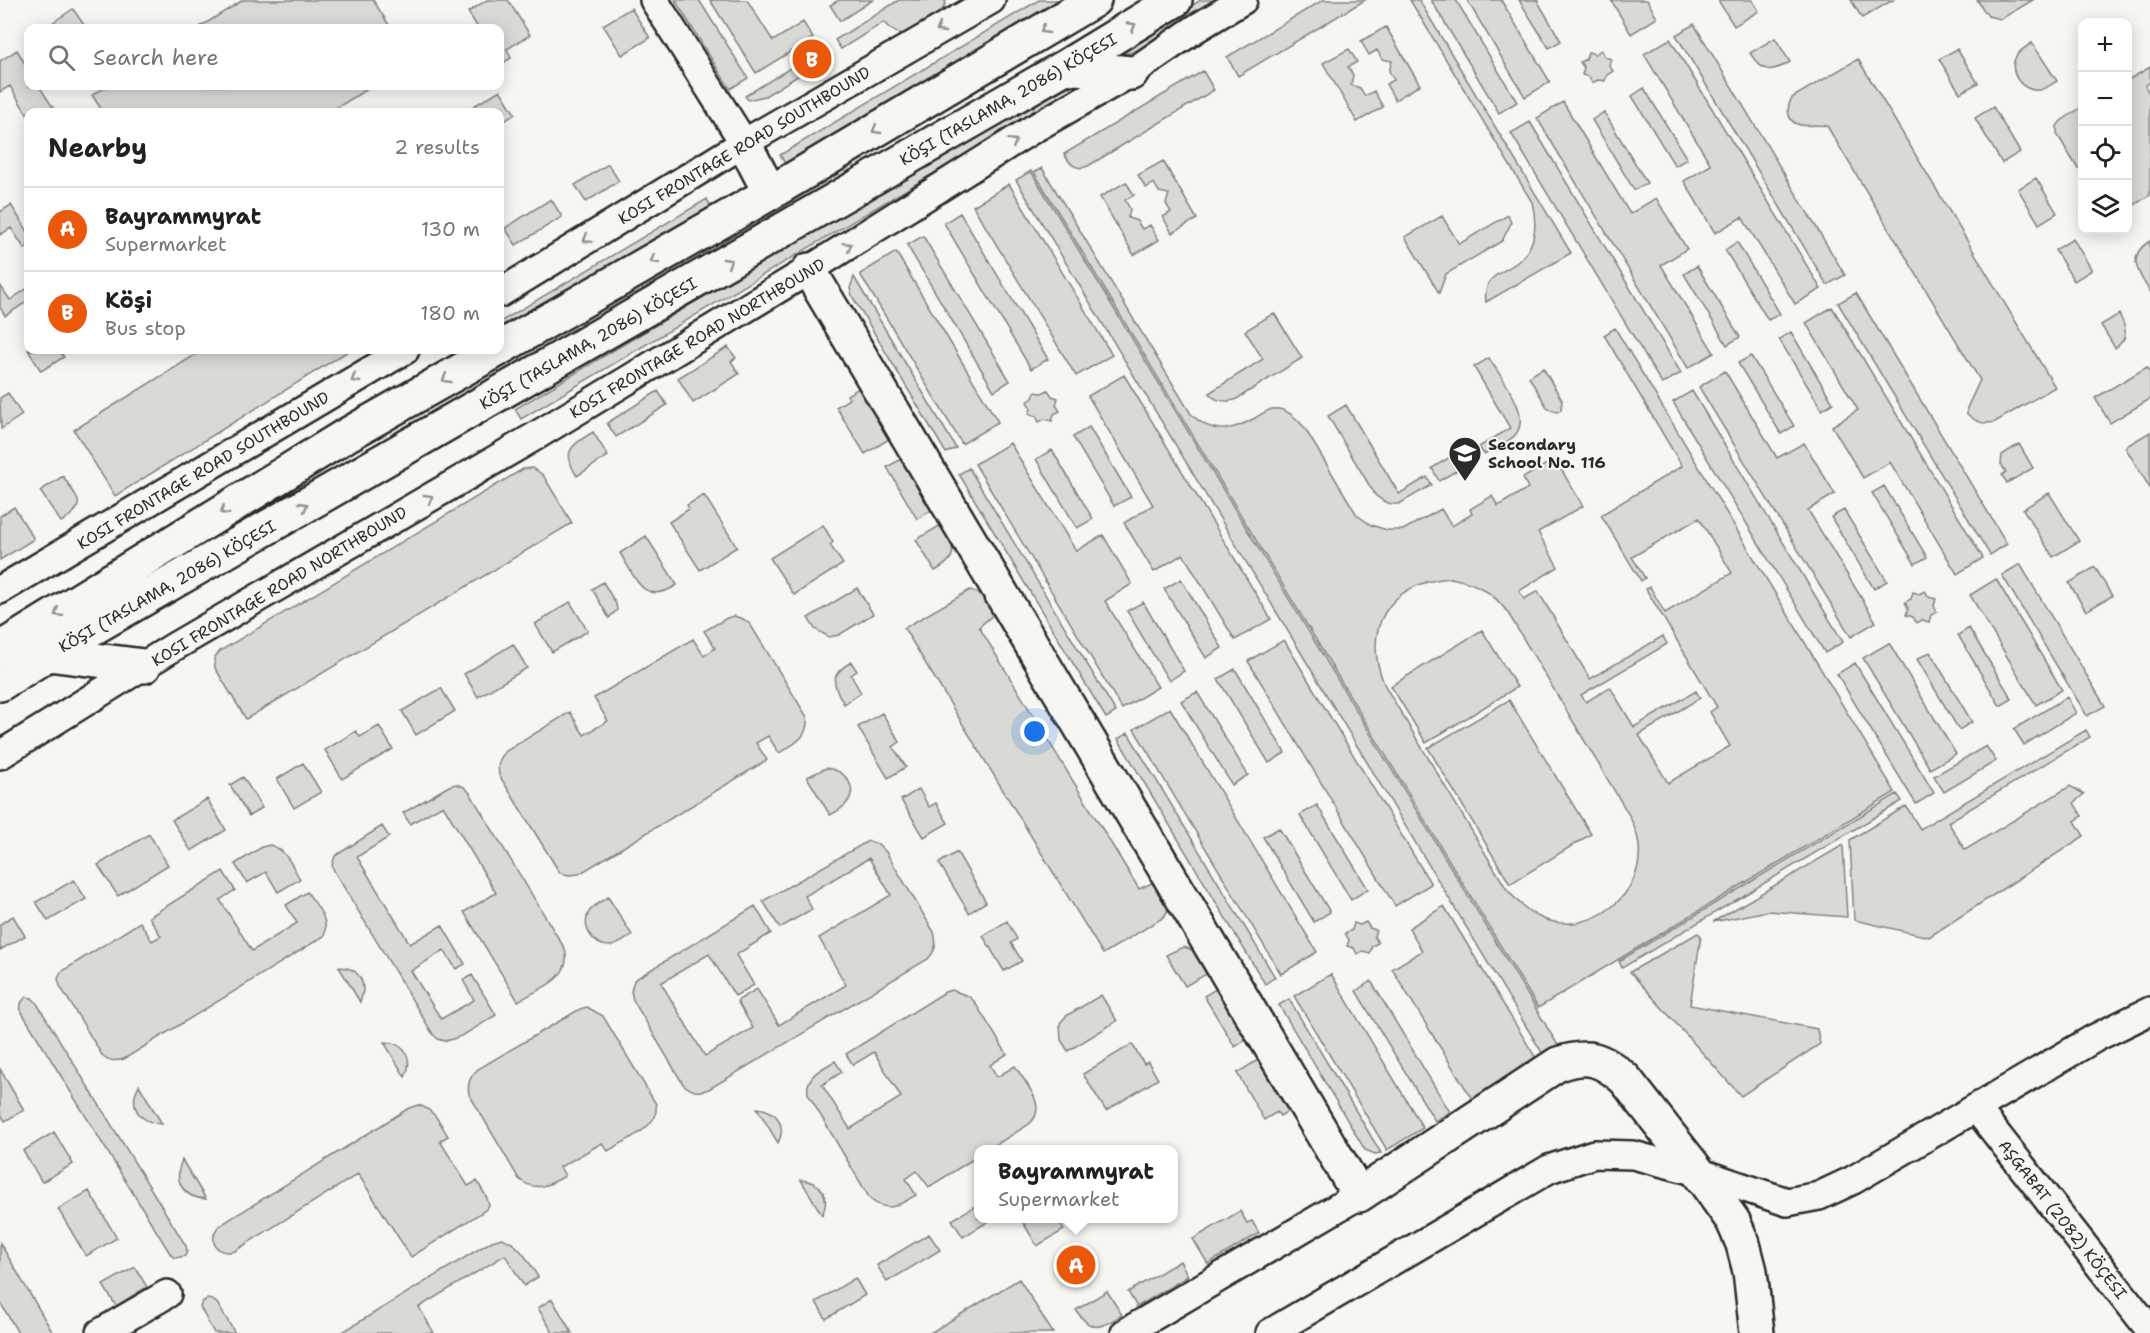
<!DOCTYPE html>
<meta charset="utf-8">
<style>
body{margin:0;font-family:"Shantell Sans",sans-serif;background:#f2f2f2;color:#202124}
.controls{position:absolute;right:18px;top:18px;display:grid;overflow:hidden;border-radius:12px;box-shadow:0 3px 15px #0003}
.controls button{width:54px;height:54px;display:grid;place-items:center;padding:0;border:0;border-bottom:2px solid #e0e0e0;background:#fff;color:#202124;font:30px sans-serif}
.you{position:absolute;left:1035px;top:732px;width:21px;height:21px;margin:-15px;border:4px solid #fff;border-radius:50%;background:#1a73e8;box-shadow:0 0 0 9px #1a73e833}
.badge{display:grid;place-items:center;width:39px;height:39px;border-radius:50%;background:#ea580c;color:#fff;font-size:20px;font-weight:700}
.pin{position:absolute;translate:-50% -50%;border:3px solid #fff;box-shadow:0 2px 6px #0006}
.popup{position:absolute;left:974px;top:1145px;width:204px;height:78px;box-sizing:border-box;display:grid;place-content:center;border-radius:12px;background:#fff;filter:drop-shadow(0 2px 4px #0005);font-size:20px;white-space:nowrap;color:#757577}
.popup b{font-size:22px;color:#202124}
.popup::after{content:'';position:absolute;left:50%;top:100%;margin-left:-12px;border:12px solid transparent;border-top-color:#fff}
.list{margin:0;padding:0;list-style:none}
h2{display:flex;justify-content:space-between;align-items:center;height:78px;margin:0;padding:0 24px;font-size:26px}
h2 small{font-size:20px;font-weight:400;color:#757577}
.list li{display:grid;grid-template-columns:39px 1fr auto;gap:18px;align-items:center;box-sizing:border-box;height:84px;padding:0 24px;border-top:2px solid #e0e0e0}
.list b{display:block;font-size:22px;white-space:nowrap}
.list p{margin:0;font-size:20px;white-space:nowrap;color:#757577}
.list em{font-size:20px;font-style:normal;color:#757577}
.icon{flex:none;width:33px;height:33px;fill:none;stroke:currentColor;stroke-width:2;stroke-linecap:round;stroke-linejoin:round}
.map{position:relative;flex:none;width:2150px;height:1333px;overflow:hidden}
.search{position:absolute;background:#fff;box-shadow:0 3px 15px #0003;left:24px;top:24px;width:480px;height:66px;display:flex;align-items:center;gap:15px;box-sizing:border-box;padding:0 21px;border-radius:12px;color:#757577;font-size:22px}
.panel{position:absolute;background:#fff;box-shadow:0 3px 15px #0003;left:24px;top:108px;width:480px;height:246px;border-radius:12px}
.map>svg:first-child{display:block}
.green{fill:#d9d9d5;stroke:#828280;stroke-width:1.5;fill-rule:evenodd}
.lines{fill:none;stroke-linecap:round;stroke-linejoin:round}
.minor-casing{stroke:#2b2b2b;stroke-width:32}
.tertiary-casing{stroke:#2b2b2b;stroke-width:38}
.primary-casing{stroke:#2b2b2b;stroke-width:38}
.minor{stroke:#f6f6f2;stroke-width:27}
.tertiary{stroke:#f6f6f2;stroke-width:33}
.primary{stroke:#f6f6f2;stroke-width:33}
.oneway{stroke:#90908e}
.labels{text-anchor:middle;stroke-width:4.5;stroke-linejoin:round;paint-order:stroke}
.street-label{font-size:16px;fill:#2b2b2b;stroke:#f6f6f2}
.poi-label{font-size:16px;font-weight:bold;fill:#2b2b2b;stroke:#f6f6f2;text-anchor:start}
</style>
<div class="map">
<svg width="2150" height="1333" viewBox="0 0 2150 1333">
<rect width="100%" height="100%" fill="#f6f6f2"/>
<filter id="ink" filterUnits="userSpaceOnUse"><feTurbulence type="fractalNoise" baseFrequency=".0167" numOctaves="2"/><feDisplacementMap in="SourceGraphic" scale="12" xChannelSelector="R" yChannelSelector="G"/><feConvolveMatrix kernelMatrix="1 2 1 2 8 2 1 2 1" color-interpolation-filters="sRGB"/></filter>
<g filter="url(#ink)">
<path class="green" d="M243,0H373L391,28H198Z
M487,0H508L530,35L507,49L511,58L500,65V28H478L468,12Z
M675,0H699L748,78L730,89Z
M710,0H747L773,41L803,22L813,38L756,73Z
M839,0H873L840,21L830,5Z
M899,0H946C942,23 902,49 884,22L841,49L835,40Z
M1039,0H1062L786,165L780,155Z
M1201,0H1224L1144,48L1113,58L1111,54Z
M1323,0H1365L1238,76L1227,57Z
M1410,0H1419L1571,253L1486,302C1482,273 1505,274 1521,259C1537,243 1537,222 1532,202Z
M1431,0H1456L1517,102L1499,113Z
M1467,0H1501L1550,82L1525,97Z
M1519,0H1537L1561,41L1549,48Z
M1611,0H1647L1657,18L1631,34Z
M1718,0H1752L1759,11L1734,26Z
M1851,0H1893L1862,18Z
M1977,0H2033L2001,19L1988,16Z
M631,8L650,38L622,55L603,25Z
M73,9L86,28H48L52,23Z
M1694,24L1845,275L1827,285L1676,35Z
M1386,27L1420,85L1395,100L1386,84L1394,80L1389,71L1392,61L1382,59L1377,50L1369,55L1361,41Z
M1775,38L1790,62C1770,74 1762,72 1750,53Z
M1670,39L1821,289L1795,304L1742,217L1715,233L1684,181L1711,165L1644,54Z
M2032,43L2057,81C2052,84 2047,88 2040,90C2022,93 2006,71 2017,55C2021,50 2027,46 2032,43Z
M1349,49L1357,62L1348,67L1353,75L1351,85L1360,88L1365,96L1374,91L1383,107L1357,122L1323,63Z
M1957,49L1978,83L1960,93L1939,59Z
M17,50L28,69V86H39L56,112H28V116L10,86L0,92V61Z
M1601,50L1605,57L1611,59L1609,65L1613,71L1607,75L1605,81L1598,80L1592,83L1589,77L1582,75L1584,68L1580,62L1586,59L1588,52L1595,54Z
M1858,59L2055,387L1995,422C1983,425 1976,422 1967,414V408L1980,380L1827,126C1815,123 1793,131 1789,115C1787,108 1789,102 1793,97Z
M795,65L801,74L765,96L748,100L745,96Z
M2150,67V82L2145,86L2150,95V195L2128,209V80Z
M1203,71L1214,90L1088,166C1076,171 1070,164 1064,154Z
M1076,85L1077,88L521,419L515,409L1046,93Z
M108,86H368L369,88L330,112H103L92,95Z
M1644,88L1687,159L1675,166L1632,96Z
M500,90L515,114L500,124V112H464Z
M1563,102L1630,214L1656,198L1687,249L1661,265L1714,353L1688,368L1537,118Z
M1993,107L2020,152L2002,163L1975,118Z
M2082,107V165L2078,169L2057,134V126L2061,121Z
M1604,112L1647,183L1634,190L1592,120Z
M1530,122L1681,373L1662,384L1511,133Z
M1163,161L1197,219L1172,233L1163,217L1171,212L1166,204L1169,194L1159,192L1154,183L1146,188L1138,175Z
M608,164L619,181L586,202L575,185Z
M1042,168L1191,414C1212,435 1230,432 1255,418C1260,415 1267,410 1272,409C1286,407 1296,418 1304,427L1357,515L1371,525L1387,530H1403L1441,509L1452,526L1472,514L1470,509L1492,496L1498,506L1528,488L1523,478L1555,459L1583,506L1538,532L1558,567L1519,591L1524,599L1538,591L1590,679L1663,636L1667,644L1581,695L1586,702L1610,687L1634,727L1696,691L1700,698L1639,735L1668,783L1730,746L1710,712L1717,707L1646,589L1650,587L1665,613L1732,573L1699,518L1632,557L1645,578L1641,581L1601,515L1682,466L1604,335L1615,328L1895,792L1538,1008L1034,172ZM1451,578C1477,583 1493,592 1508,613L1629,815C1634,825 1638,835 1639,846C1644,895 1592,935 1546,920C1529,914 1517,902 1506,888L1385,686C1360,628 1389,582 1451,578Z
M1031,171L1559,1047L1544,1056L1016,180Z
M2036,178L2057,213L2039,224L2018,189Z
M1126,182L1134,195L1125,200L1130,209L1128,218L1137,221L1142,229L1150,225L1159,240L1134,255L1100,197Z
M1009,184L1112,355L1076,376L973,206Z
M551,199L562,217L516,245L505,228Z
M707,199L712,209L500,336V322Z
M11,205L28,232V246L25,249L11,228L0,235V212Z
M960,213L1048,359L1031,369L944,223Z
M1508,215L1511,223L1502,241L1446,274L1439,293L1405,237L1442,216L1459,244Z
M923,236L1010,381L994,391L907,245Z
M2073,239L2092,270L2074,281L2055,250Z
M2150,241V292C2139,274 2125,256 2150,241Z
M1737,242L1780,314L1768,320L1725,250Z
M896,252L998,422L962,444L860,274Z
M1697,266L1740,337L1727,345L1684,274Z
M854,277L956,448L946,453L852,296L850,288Z
M0,285L10,300L28,288V301L5,316L0,307Z
M1856,293L2007,544L1990,555L1838,303Z
M1832,307L1983,558L1957,574L1890,462L1863,478L1832,426L1858,410L1806,323Z
M1274,313L1302,358L1235,400C1225,402 1216,402 1209,393L1263,359L1245,331Z
M2119,314C2126,327 2130,338 2115,348L2101,325Z
M1791,332L1833,403L1822,410L1779,339Z
M728,347L736,358L731,361L739,374L693,403L678,378Z
M28,350H59L64,357L41,371Z
M203,350H350L115,496L74,430Z
M1751,356L1794,426L1781,434L1738,363Z
M1489,358C1500,377 1532,413 1516,434C1509,443 1493,449 1484,454L1479,447L1510,428L1474,367Z
M2147,367L2150,371V399L2110,423L2095,398Z
M1543,368L1562,400L1561,410L1557,412L1548,409L1529,377Z
M1725,371L1777,458L1804,443L1835,494L1808,510L1876,622L1851,637L1699,387Z
M1124,375L1271,619L1235,640L1183,554L1154,572L1124,523L1153,505L1088,396Z
M859,388L889,439L865,454L836,407L849,399L847,395Z
M1048,390L1052,396L1058,398L1056,405L1060,411L1054,414L1052,421L1045,419L1039,422L1036,416L1029,414L1031,408L1027,402L1033,398L1035,392L1042,393Z
M658,391L667,405L616,437L607,423Z
M1692,391L1843,642L1825,653L1673,402Z
M8,393L22,415L1,429L0,398Z
M1346,405L1399,494L1427,477L1432,485L1399,504H1391L1383,501L1375,495L1328,416Z
M1089,427L1131,497L1114,506L1073,437Z
M593,432L608,456L577,476C561,451 571,446 593,432Z
M2150,432V488L2125,447Z
M1010,443L1076,551L1103,535L1132,584L1105,601L1158,687L1122,709L975,464Z
M2019,444L2033,468L2007,483L2002,475L2006,472L2001,464L2002,455Z
M1468,446L1476,459L1439,481L1432,468Z
M1052,450L1093,519L1077,528L1036,459Z
M901,459L932,510L917,519L887,467Z
M533,468L543,475L572,523L246,719L215,668L214,658L220,651L523,469Z
M969,468L1116,712L1106,718L959,474Z
M63,476C78,500 89,505 61,522L40,491Z
M1884,486L1927,557L1915,564L1872,493Z
M2049,493L2079,541L2053,557L2023,509Z
M704,495L737,547L700,570L669,522L689,509L687,505Z
M14,507L34,539L0,560V516Z
M1844,510L1887,581L1874,589L1831,517Z
M823,525L833,542L830,545L843,564L794,595L770,558Z
M941,525C954,547 961,557 935,571L916,540Z
M646,536L677,585C643,607 636,578 620,553Z
M2020,564L2105,706L2087,716L2002,575Z
M2095,567L2112,596L2086,611L2069,583Z
M1181,579L1222,648L1206,658L1164,589Z
M1996,579L2062,690L2036,705L1970,595Z
M603,582L616,604L617,610L609,618L592,589Z
M857,588L873,614L839,635L829,637L815,629L808,618Z
M970,590C983,594 991,601 994,614L979,627L1139,889L1156,881L1169,906L1166,914L1161,919L1103,954L904,628Z
M1925,591L1929,597L1936,599L1934,606L1937,612L1931,615L1929,622L1922,620L1916,623L1913,617L1906,615L1908,609L1905,602L1911,599L1913,592L1919,594Z
M570,602L588,631L552,652L535,624Z
M1143,602L1184,671L1169,681L1127,611Z
M734,616L743,619L750,624L807,717C809,738 794,744 779,753L768,736L756,743L767,760L579,874L569,875L560,873L499,775C497,764 499,759 506,751L570,712L584,735L608,721L594,698L693,639L704,656L715,648L704,631L727,618Z
M1969,628L2012,699L2000,706L1958,635Z
M1482,630L1517,687L1426,743L1391,686Z
M1284,640L1431,884L1395,906L1248,661Z
M1889,643L1956,754L1930,769L1863,658Z
M513,644L527,668L478,697L464,674Z
M1930,652L1972,722L1959,730L1917,659Z
M851,662L857,671L851,675L861,693L844,704C832,684 829,675 851,662Z
M1855,663L1934,793L1916,804L1837,674Z
M1235,669L1285,753L1269,763L1218,679Z
M441,688L455,711L416,735L402,711Z
M1197,692L1248,775L1232,785L1181,701Z
M2067,697L2076,713L2024,745L2014,729Z
M1509,700L1591,834L1510,884L1428,748Z
M1170,708L1317,952L1281,974L1134,729Z
M882,713L900,742L893,747L906,767L888,778L858,727Z
M379,726L393,749L342,779L325,750L356,731L360,737Z
M2086,730L2090,737L1948,822L1965,850L2070,786L2084,794L2074,803L2082,816L2075,821L2084,836L1929,937L1854,920L1850,840L1906,806L1920,829Z
M1128,733L1275,977L1265,984L1118,739Z
M1986,746L1996,761L1944,792L1934,776Z
M303,763L321,792L294,808L277,779Z
M826,768C844,769 860,787 846,804C842,809 836,812 830,815L807,777Z
M243,777L262,808L249,816L230,785Z
M456,784L464,787L470,793L565,949C573,979 539,989 518,1001L464,912L496,893L443,805L410,824L403,813L449,786Z
M919,789L929,807L936,803L948,823L924,837L901,800Z
M1897,794L1902,801L1622,968L1619,961Z
M207,799L226,830L191,851L172,820Z
M1317,805L1368,889L1351,900L1300,815Z
M382,826L389,837L357,857L410,944L442,925L465,964L456,969L444,950L411,971L441,1019L474,1000L463,980L472,975L496,1015C483,1022 452,1047 438,1039C436,1038 432,1033 431,1031L334,871L332,865L335,856Z
M1279,828L1330,912L1314,922L1263,837Z
M149,834L168,865L118,896L98,865Z
M868,841L878,844L886,852L934,932C937,944 936,950 928,959L709,1089C698,1093 692,1092 683,1084L633,1000L631,991L634,980L755,906L771,933L736,955L754,985L735,996L709,954L661,983L705,1056L753,1028L737,1001L757,989L779,1025L846,985L819,938L891,895L869,858L805,896L812,909L780,928L763,901Z
M270,845C286,849 292,866 300,879L278,892L266,872L247,883L235,864L262,847Z
M1843,845L1847,917L1768,911L1713,922Z
M957,852L986,902L969,913L939,863Z
M223,871L235,890L220,900L252,951L297,923L286,905L307,892C316,905 330,919 324,936L124,1059C114,1062 109,1061 102,1055L60,986L58,979L61,972L140,922L152,941L161,936L149,917Z
M74,880L86,899L48,921L36,902Z
M608,897L632,935C626,939 619,945 611,946C593,947 581,927 589,912C594,905 601,901 608,897Z
M1444,906L1537,1060L1472,1099L1392,969L1422,951L1409,928Z
M13,916L25,936L0,950V924Z
M1007,921L1017,939L1011,943L1022,961L1004,971L983,936Z
M1366,922L1370,928L1376,930L1374,936L1378,943L1372,946L1370,953L1363,951L1357,954L1354,948L1347,946L1349,940L1345,933L1352,930L1354,923L1360,925Z
M1698,933L1701,936L1690,1005L1817,1029L1820,1044L1741,1096L1630,972Z
M1183,947C1198,950 1202,960 1210,972L1185,986L1166,955Z
M339,967C359,967 368,983 360,1002Z
M1331,974L1423,1128L1387,1150L1294,996Z
M1371,981L1450,1112L1435,1121L1356,991Z
M1219,987L1249,1038L1235,1047L1204,996Z
M952,990L968,996L974,1001L1007,1054L990,1065L997,1077L1015,1066C1026,1084 1050,1108 1028,1125L989,1149L978,1150V1156L929,1187L917,1171L906,1179L916,1195C900,1205 887,1214 870,1199L808,1094C805,1075 822,1069 835,1061L842,1072L822,1085L850,1129L901,1097L874,1052L853,1065L846,1054L945,992Z
M1101,995L1117,1021L1068,1051L1061,1040L1060,1023L1066,1016Z
M27,997L32,998L36,1002L186,1246L187,1251L185,1256L175,1258L171,1255L21,1011C20,1004 21,1001 27,997Z
M1289,999L1381,1153L1375,1154L1365,1150L1279,1005Z
M587,1007L603,1016L656,1104C660,1128 625,1140 608,1151L602,1143L560,1167L565,1176C549,1185 536,1193 519,1179L469,1094C467,1083 470,1077 478,1069L580,1009Z
M384,1042C405,1042 414,1058 405,1077Z
M1132,1044L1144,1064L1148,1062L1158,1079L1106,1111L1083,1074Z
M1261,1058L1292,1109L1280,1116L1277,1112L1264,1120L1237,1073Z
M0,1069L24,1110L5,1121L0,1113Z
M139,1085L162,1124C138,1122 128,1106 139,1085Z
M418,1105C434,1109 440,1123 448,1136L440,1141L468,1186L477,1181L487,1198L489,1206L484,1211L411,1257L358,1174L235,1251C216,1256 207,1240 219,1226L409,1108Z
M757,1108C777,1110 787,1125 778,1143Z
M54,1132L73,1164L42,1182L23,1151Z
M182,1160L206,1199C183,1198 173,1181 182,1160Z
M801,1180C821,1181 831,1196 822,1215Z
M89,1191L117,1238L86,1256L58,1209Z
M978,1204V1218L987,1219L989,1221L963,1237L952,1220Z
M1240,1211L1247,1223L1252,1221L1259,1233L1208,1264L1193,1239Z
M1021,1219H1057L1064,1230L1037,1246Z
M929,1234L940,1250L887,1282L877,1265Z
M502,1238C521,1245 528,1261 538,1277L524,1286L505,1255L419,1307L434,1333H341L492,1241Z
M0,1243L53,1333H18L0,1302Z
M1180,1261L1188,1276L1137,1307L1128,1292Z
M135,1267L147,1287L116,1306L103,1285Z
M855,1278L865,1295L826,1319L816,1302Z
M1019,1279L1053,1333H930Z
M1107,1291L1122,1315C1100,1329 1091,1333 1076,1310Z
M207,1299L212,1300L217,1303L235,1333H214L200,1307L202,1302Z
M552,1299L572,1333H553L538,1308Z"/>
<g class="lines">
<defs>
<path id="minor" d="M654,0L744,143
M500,293L744,143L991,0
M0,590L405,350
M0,755L172,648L534,437L809,270L1033,129L1131,73L1195,29L1243,0
M1976,1108L2150,1330
M100,1333L167,1294
M1125,1333L1359,1195
M1270,1333L1549,1169L1594,1154L1633,1155L1698,1172L1787,1202L1819,1196L1853,1180L2095,1038L2150,1011"/>
<path id="tertiary" d="M809,270L1359,1195L1558,1064C1588,1054 1601,1058 1625,1079L1698,1172L1733,1221L1743,1244L1750,1271L1757,1333"/>
<path id="primary" d="M1065,67L1131,73
M744,143L770,193
M500,348L770,193L1094,0
M0,649L345,436L497,350
M48,654L144,666
M0,684L48,654L1065,67L1175,0"/>
</defs>
<use href="#minor" class="minor-casing"/>
<use href="#tertiary" class="tertiary-casing"/>
<use href="#primary" class="primary-casing"/>
<use href="#minor" class="minor"/>
<use href="#tertiary" class="tertiary"/>
<use href="#primary" class="primary"/>
</g>
<defs><path id="oneway-chevron" d="M-2-3.5L2.5 0L-2 3.5" fill="none" stroke-width="1.6" stroke-linecap="round" stroke-linejoin="round" transform="scale(1.5)"/></defs>
<g class="oneway">
<use href="#oneway-chevron" transform="translate(1132 26) rotate(-31)"/>
<use href="#oneway-chevron" transform="translate(940 29) rotate(150)"/>
<use href="#oneway-chevron" transform="translate(1044 30) rotate(149)"/>
<use href="#oneway-chevron" transform="translate(876 130) rotate(149)"/>
<use href="#oneway-chevron" transform="translate(1013 142) rotate(-32)"/>
<use href="#oneway-chevron" transform="translate(587 239) rotate(148)"/>
<use href="#oneway-chevron" transform="translate(848 246) rotate(-32)"/>
<use href="#oneway-chevron" transform="translate(654 260) rotate(150)"/>
<use href="#oneway-chevron" transform="translate(728 262) rotate(-30)"/>
<use href="#oneway-chevron" transform="translate(355 379) rotate(149)"/>
<use href="#oneway-chevron" transform="translate(446 379) rotate(150)"/>
<use href="#oneway-chevron" transform="translate(429 498) rotate(-30)"/>
<use href="#oneway-chevron" transform="translate(304 506) rotate(-30)"/>
<use href="#oneway-chevron" transform="translate(224 511) rotate(148)"/>
<use href="#oneway-chevron" transform="translate(58 613) rotate(148)"/>
</g>
</g>
<defs>
<symbol id="school-pin" viewBox="-11 -11 22 30"><path d="M0 17L-7.5 6A9.5 9.5 0 1 1 7.5 6Z" fill="#2b2b2b" stroke="#f6f6f2"/><path d="M0-5L7-2L0 1L-7-2ZM-4 1L0 2.5L4 1V4Q0 6-4 4Z" fill="#fff"/></symbol>
</defs>
<g fill-rule="evenodd">
<use href="#school-pin" x="1446" y="434" width="38" height="52"/>
</g>
<g class="labels">
<g class="street-label">
<text transform="translate(1008 99) rotate(-30)" y="6">KÖŞI (TASLAMA, 2086) KÖÇESI</text>
<text transform="translate(744 145) rotate(-31)" y="6">KOSI FRONTAGE ROAD SOUTHBOUND</text>
<text transform="translate(697 338) rotate(-31)" y="6">KOSI FRONTAGE ROAD NORTHBOUND</text>
<text transform="translate(588 343) rotate(-30)" y="6">KÖŞI (TASLAMA, 2086) KÖÇESI</text>
<text transform="translate(203 470) rotate(-31)" y="6">KOSI FRONTAGE ROAD SOUTHBOUND</text>
<text transform="translate(167 586) rotate(-30)" y="6">KÖŞI (TASLAMA, 2086) KÖÇESI</text>
<text transform="translate(279 586) rotate(-31)" y="6">KOSI FRONTAGE ROAD NORTHBOUND</text>
<text transform="translate(2063 1219) rotate(52)" y="6">AŞGABAT (2082) KÖÇESI</text>
</g>
<g class="poi-label">
<text x="1488" y="450">Secondary<tspan x="1488" dy="18">School No. 116</tspan></text>
</g>
</g>
</svg>
<div class="controls">
<button>+</button>
<button>−</button>
<button><svg class="icon" aria-label="locate" viewBox="0 0 24 24"><circle cx="12" cy="12" r="6"/><path d="M12 2v4M12 18v4M2 12h4M18 12h4"/></svg></button>
<button><svg class="icon" aria-label="layers" viewBox="0 0 24 24"><path d="M12 4l9 5-9 5-9-5zM3 14l9 5 9-5"/></svg></button>
</div>
<div class="you"></div>
<div class="pin badge" style="left:1076px;top:1265px">A</div>
<div class="popup"><b>Bayrammyrat</b>Supermarket</div>
<div class="pin badge" style="left:812px;top:59px">B</div>
<div class="search"><svg class="icon" aria-label="search" viewBox="0 0 24 24"><circle cx="10" cy="10" r="6"/><path d="M15 15l6 6"/></svg>Search here</div>
<section class="panel">
<h2>Nearby<small>2 results</small></h2>
<ul class="list">
<li><span class="badge">A</span><div><b>Bayrammyrat</b><p>Supermarket</p></div><em>130 m</em></li>
<li><span class="badge">B</span><div><b>Köşi</b><p>Bus stop</p></div><em>180 m</em></li>
</ul>
</section>
</div>
